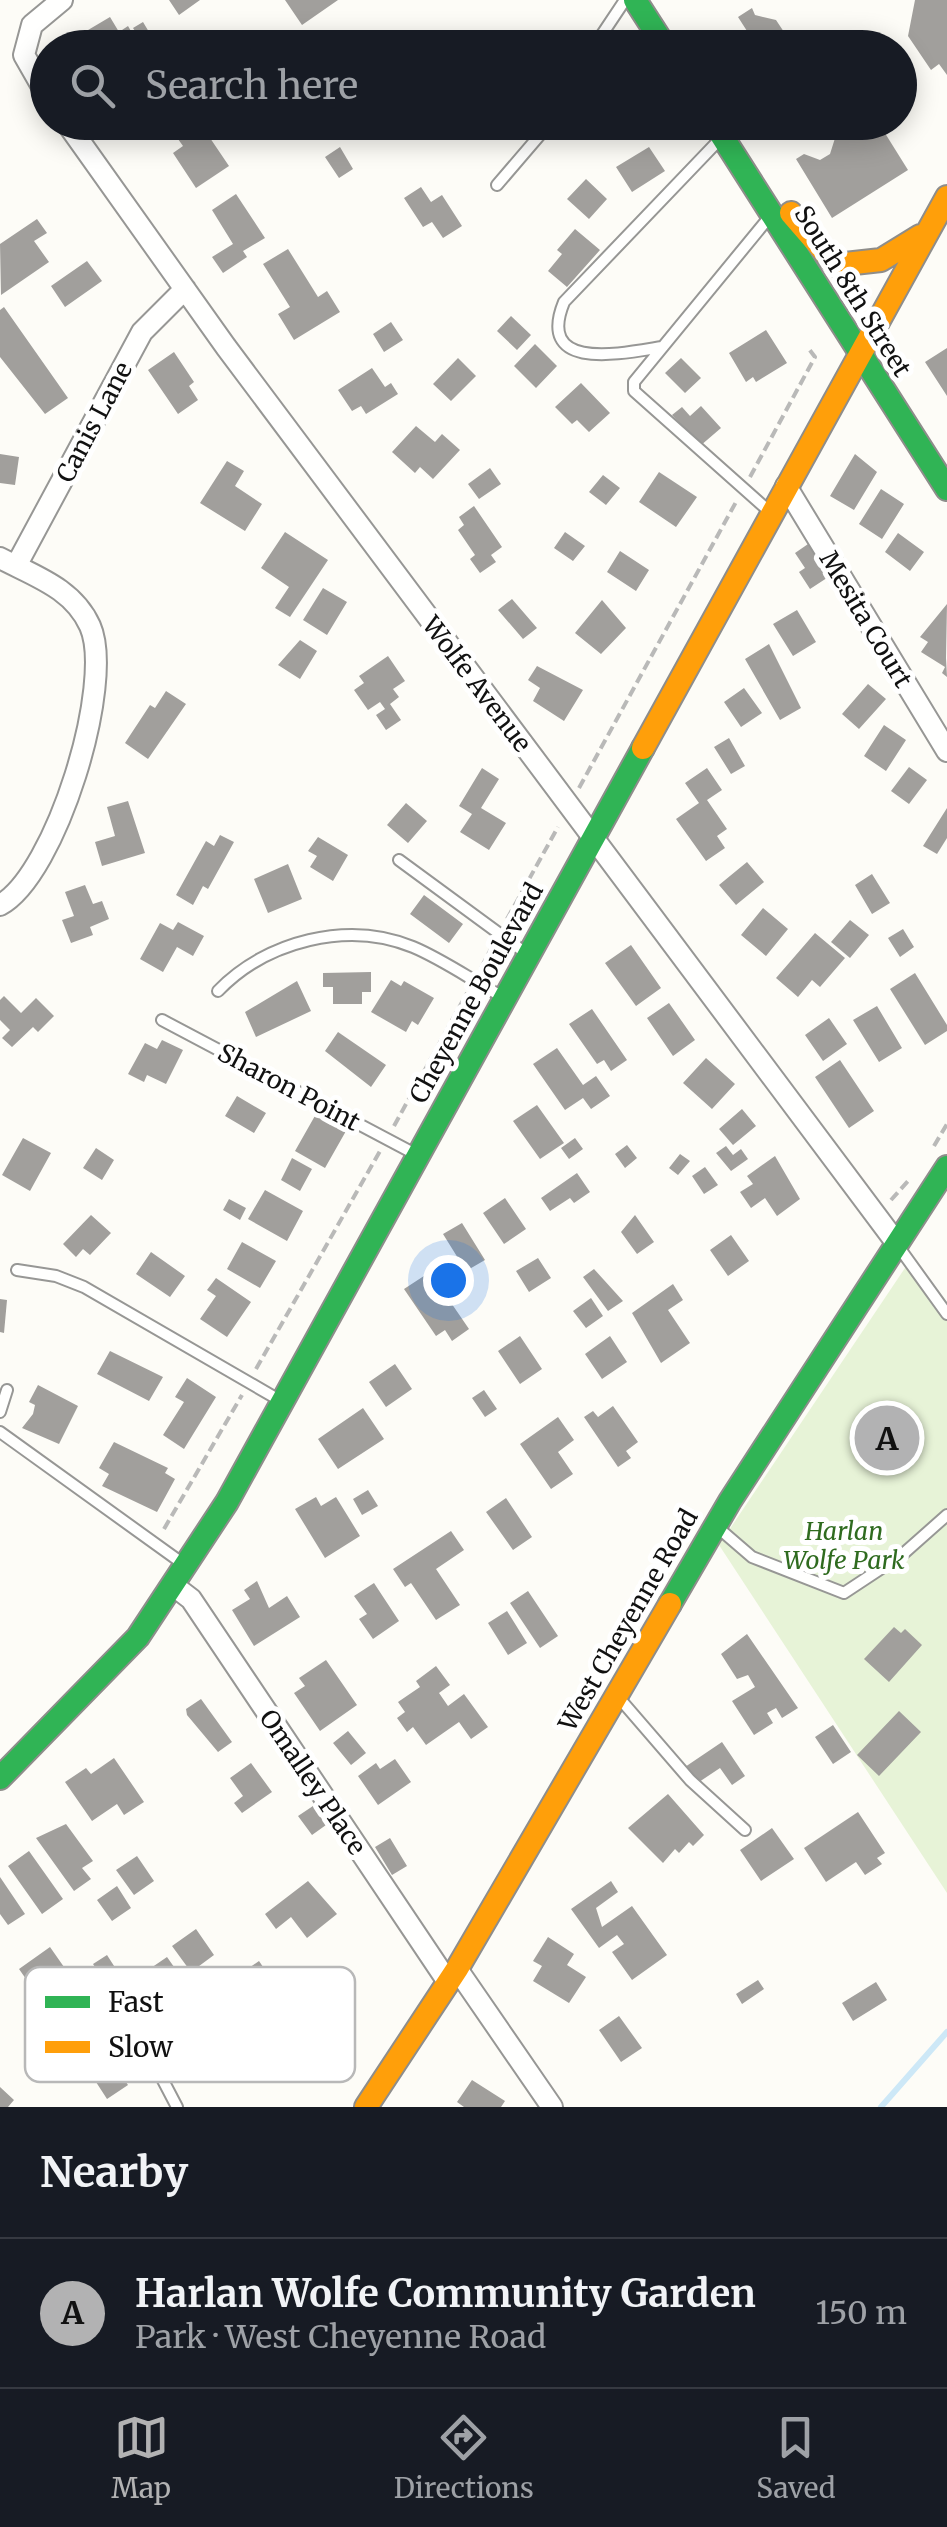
<!DOCTYPE html>
<meta charset="utf-8">
<style>
body{margin:0;font-family:Merriweather,serif;background:#242831;color:#f1f3f6}
.you{position:absolute;left:448px;top:1280px;width:35px;height:35px;margin:-25px;border:8px solid #fff;border-radius:50%;background:#1a73e8;box-shadow:0 0 0 15px #1a73e833}
.badge{display:grid;place-items:center;width:65px;height:65px;border-radius:50%;background:#b2b2b3;color:#111;font-size:32px;font-weight:700}
.pin{position:absolute;translate:-50% -50%;border:5px solid #fff;box-shadow:0 2px 10px #0006}
.list{margin:0;padding:0;list-style:none}
h2{display:flex;justify-content:space-between;align-items:center;height:130px;margin:0;padding:0 40px;font-size:42px}
h2 small{font-size:32px;font-weight:400;color:#9ea1a6}
.list li{display:grid;grid-template-columns:65px 1fr auto;gap:30px;align-items:center;box-sizing:border-box;height:150px;padding:0 40px;border-top:2px solid #363941}
.list b{display:block;font-size:38px;white-space:nowrap}
.list p{margin:0;font-size:32px;white-space:nowrap;color:#9ea1a6}
.list em{font-size:32px;font-style:normal;color:#9ea1a6}
.icon{flex:none;width:55px;height:55px;fill:none;stroke:currentColor;stroke-width:2;stroke-linecap:round;stroke-linejoin:round}
.map{position:relative;flex:none;width:947px;height:2107px;overflow:hidden}
.search{position:absolute;background:#171b24;box-shadow:0 5px 25px #0003;left:30px;right:30px;top:30px;height:110px;display:flex;align-items:center;gap:25px;box-sizing:border-box;padding:0 35px;border-radius:55px;color:#9ea1a6;font-size:38px}
.sheet{height:280px;background:#171b24}
nav{display:flex;justify-content:space-around;align-items:center;box-sizing:border-box;height:140px;border-top:2px solid #363941;background:#171b24;font-size:28px;color:#9ea1a6}
nav a{display:grid;justify-items:center;gap:5px}
nav .on{color:#b2b2b3}
.map>svg:first-child{display:block}
.green{fill:#e7f3d7}
.lines{fill:none;stroke-linecap:round;stroke-linejoin:round}
.stream{stroke:#cde8f7;stroke-width:6}
.building{fill:#a19f9c}
.lane-casing{stroke:#979795;stroke-width:14}
.street-casing{stroke:#979795;stroke-width:24}
.fast-casing{stroke:#8e8d8b;stroke-width:26}
.slow-casing{stroke:#8e8d8b;stroke-width:26}
.path{stroke:#b9b9b8;stroke-width:4;stroke-dasharray:10 5;stroke-linecap:butt}
.lane{stroke:#fffffe;stroke-width:10}
.street{stroke:#fffffe;stroke-width:20}
.fast{stroke:#30b455;stroke-width:22}
.slow{stroke:#ff9f0a;stroke-width:22}
.labels{text-anchor:middle;stroke-width:10;stroke-linejoin:round;paint-order:stroke}
.street-label{font-size:25px;fill:#111;stroke:#fff}
.park-label{font-size:25px;font-style:italic;fill:#2f6b1f;stroke:#fff}
.key{fill:#fff;stroke:#b8b8b8;stroke-width:2.5}
.key-label{font-size:28px;fill:#111}
</style>
<div class="map">
<svg width="947" height="2107" viewBox="0 0 947 2107">
<rect width="100%" height="100%" fill="#fdfcf7"/>
<path class="green" d="M907,1265L947,1320V1893L719,1545Z"/>
<g class="lines">
<path class="stream" d="M881,2107L947,2032"/>
</g>
<path class="building" d="M169,0H200L179,15Z
M285,0H338L302,25Z
M915,0H947V75L939,64L931,70L908,36Z
M752,8L755,15L776,20L790,41L781,48H742L738,39L747,31L738,17Z
M110,17L119,32L128,26L135,38L120,48H92L83,33Z
M143,22L155,42L146,48L133,28Z
M188,122L203,139L208,135L229,166L196,188L173,153L183,146L173,132Z
M382,122H399L403,130L391,138Z
M855,122H878L908,170L832,218L796,159L804,154L820,160L830,154L836,135Z
M340,147L353,169L339,178L325,157Z
M649,147L665,171L632,192L616,167Z
M586,179L607,199L589,219L567,199Z
M421,187L431,202L442,195L462,226L443,238L432,222L423,227L404,198Z
M236,194L265,238L243,251L247,257L223,273L212,257L233,244L212,210Z
M37,219L47,233L34,241L49,262L1,295L0,244Z
M575,229L600,250L567,287L548,271L562,254L557,250Z
M288,249L318,297L327,291L340,312L294,340L278,314L290,307L263,264Z
M87,261L102,281L65,307L51,286Z
M4,307L68,398L45,414L0,357V310Z
M511,316L531,335L517,350L497,331Z
M391,322L403,340L384,352L373,334Z
M766,330L787,363L756,382L753,377L746,382L729,353Z
M535,344L557,366L536,388L514,366Z
M947,348V396L925,362Z
M174,352L194,382L189,386L198,400L178,414L148,370Z
M458,358L476,376L451,401L433,384Z
M681,358L701,378L685,393L665,373Z
M372,368L385,387L391,383L398,394L366,414L361,406L352,411L338,390Z
M581,383L610,413L589,432L577,420L572,424L555,407Z
M701,406L721,428L700,446L672,415L682,407L690,416Z
M416,426L435,442L442,434L460,450L433,479L420,467L415,473L392,452Z
M0,454L19,457L15,485L0,483Z
M855,454L877,472L854,510L830,496Z
M227,461L244,471L235,486L262,504L245,531L200,503Z
M490,468L501,484L479,499L468,484Z
M659,472L697,497L676,527L639,502Z
M603,475L620,488L606,505L589,492Z
M881,489L904,504L882,539L859,524Z
M474,506L502,547L491,555L496,562L480,573L470,559L475,555L458,530L464,525L459,517Z
M285,532L328,560L290,617L275,608L289,587L261,568Z
M565,532L585,546L573,561L554,548Z
M898,533L924,552L910,571L885,552Z
M811,542L833,574L810,589L799,572L805,568L795,553Z
M620,551L649,570L636,591L607,572Z
M323,588L347,602L327,635L303,620Z
M512,599L537,628L523,639L498,610Z
M602,600L626,628L601,654L575,633Z
M947,604L946,658L947,677L942,673L945,667L921,652L928,642L920,637Z
M797,610L816,642L793,656L773,624Z
M300,640L317,651L300,679L278,665Z
M769,644L801,708L780,720L745,659Z
M388,656L405,681L393,689L399,697L390,704L401,720L386,730L376,715L385,709L380,702L368,710L354,690L364,683L359,676Z
M537,666L583,690L564,721L533,701L540,688L528,680Z
M868,684L886,699L859,729L842,714Z
M744,688L762,713L741,727L724,702Z
M166,691L186,704L148,759L125,743L150,705L155,708Z
M884,725L906,740L886,771L864,756Z
M729,738L745,766L731,774L714,747Z
M909,767L927,780L909,804L891,791Z
M482,768L499,779L481,808L506,823L489,850L460,832L472,814L459,806Z
M707,768L722,790L707,800L727,829L717,836L725,848L706,861L676,819L699,803L685,783Z
M128,801L145,853L102,866L95,842L115,836L107,807Z
M406,803L427,821L408,843L387,825Z
M947,808V838L937,854L923,846Z
M220,835L234,842L208,889L203,886L193,905L176,895L206,841L214,846Z
M318,837L348,855L333,881L310,867L317,856L308,851Z
M747,862L764,882L736,905L719,885Z
M288,864L302,899L268,913L254,879Z
M872,874L890,903L872,914L855,885Z
M85,885L93,904L102,901L109,919L90,927L93,935L71,943L62,920L74,916L65,892Z
M424,895L463,924L449,943L410,914Z
M763,908L788,929L766,956L741,935Z
M850,920L869,935L850,958L831,942Z
M178,922L204,936L193,956L177,947L163,972L140,959L160,923L173,930Z
M903,929L914,947L900,957L888,938Z
M815,933L845,958L820,987L812,980L798,997L776,978Z
M631,945L661,988L636,1006L605,963Z
M371,972V992H362V1004H333V987H323V973Z
M915,973L947,1025V1031L925,1045L890,989Z
M391,980L401,986L404,981L434,998L418,1025L412,1021L406,1032L371,1012Z
M297,981L311,1011L256,1037L245,1012Z
M4,996L21,1013L36,998L54,1016L38,1032L33,1027L12,1047L2,1038L10,1030L0,1020V1000Z
M669,1003L695,1040L673,1056L647,1018Z
M877,1006L902,1048L879,1062L853,1020Z
M592,1009L627,1060L611,1071L604,1060L597,1064L569,1024Z
M829,1018L847,1044L823,1061L805,1035Z
M338,1032L386,1065L371,1087L325,1051Z
M162,1040L183,1050L166,1084L147,1075L144,1082L128,1074L145,1043L157,1049Z
M557,1048L583,1085L596,1076L610,1096L591,1109L583,1098L565,1110L533,1064Z
M706,1058L735,1084L712,1109L683,1083Z
M840,1060L874,1111L849,1128L815,1077Z
M237,1096L266,1113L254,1133L225,1116Z
M537,1105L564,1143L540,1159L513,1121Z
M742,1109L756,1126L733,1145L719,1129Z
M316,1114L346,1131L325,1168L295,1151Z
M23,1138L51,1153L30,1191L2,1175Z
M575,1138L583,1149L569,1159L561,1148Z
M627,1145L637,1158L625,1168L615,1154Z
M726,1146L733,1155L741,1149L748,1159L731,1171L716,1153Z
M96,1148L114,1160L102,1180L83,1168Z
M680,1154L690,1161L678,1175L669,1168Z
M775,1156L800,1199L777,1216L765,1198L751,1208L740,1192L753,1184L747,1176Z
M292,1158L312,1169L300,1191L281,1180Z
M705,1167L718,1185L704,1194L692,1176Z
M577,1173L590,1192L574,1203L570,1198L550,1211L541,1198Z
M265,1190L303,1211L287,1241L248,1219Z
M505,1198L526,1229L504,1244L483,1213Z
M229,1199L246,1208L240,1220L223,1210Z
M91,1215L111,1233L90,1255L83,1249L76,1257L63,1244Z
M635,1215L654,1242L637,1254L621,1232Z
M462,1223L485,1260L466,1271L443,1234Z
M731,1235L749,1261L728,1276L710,1250Z
M242,1242L276,1261L260,1288L227,1269Z
M151,1252L185,1276L170,1297L136,1274Z
M538,1258L551,1278L529,1292L516,1271Z
M594,1269L623,1301L608,1311L583,1277Z
M430,1272L469,1329L452,1341L445,1330L436,1336L404,1289Z
M216,1278L251,1302L227,1337L200,1319L216,1296L207,1290Z
M673,1284L683,1300L668,1310L690,1343L661,1363L632,1313Z
M591,1298L603,1316L586,1328L573,1311Z
M0,1299L7,1300L4,1333L0,1332Z
M520,1336L542,1369L520,1384L498,1351Z
M610,1336L627,1362L602,1379L585,1354Z
M110,1351L163,1377L149,1401L97,1374Z
M395,1364L412,1389L386,1407L369,1382Z
M187,1378L216,1397L184,1449L163,1435L184,1402L175,1397Z
M38,1385L78,1406L59,1444L22,1428L33,1414L35,1405L29,1402Z
M484,1390L497,1409L485,1417L472,1398Z
M613,1406L638,1442L626,1451L631,1458L618,1467L584,1417L593,1411L598,1417Z
M363,1408L384,1439L338,1469L318,1439Z
M558,1417L574,1440L558,1452L573,1474L551,1489L520,1444Z
M114,1442L168,1468L165,1473L175,1479L157,1512L102,1486L109,1474L99,1468Z
M368,1490L378,1506L362,1515L353,1499Z
M316,1497L321,1506L336,1497L360,1536L325,1558L295,1509Z
M506,1498L532,1537L513,1550L486,1512Z
M451,1531L464,1550L436,1569L460,1605L436,1620L411,1583L405,1587L393,1569Z
M257,1581L269,1608L287,1596L300,1617L254,1646L232,1610L250,1599L244,1590Z
M374,1583L399,1621L373,1639L359,1619L367,1614L354,1596Z
M528,1591L558,1636L540,1648L510,1603Z
M507,1611L527,1643L508,1655L488,1623Z
M894,1627L901,1633L905,1629L922,1645L889,1682L864,1659Z
M747,1634L798,1708L782,1718L776,1708L767,1713L773,1723L754,1735L732,1701L755,1687L748,1675L737,1679L721,1654Z
M326,1660L357,1705L320,1731L294,1693L305,1686L299,1678Z
M436,1666L450,1685L439,1693L448,1706L464,1694L488,1727L471,1739L459,1722L426,1745L413,1727L407,1732L397,1718L405,1712L398,1702L420,1687L416,1681Z
M201,1699L232,1742L218,1752L187,1715L186,1709Z
M899,1711L921,1732L879,1776L857,1755Z
M833,1725L851,1752L833,1764L815,1737Z
M348,1731L366,1753L351,1765L333,1743Z
M722,1742L745,1776L732,1785L720,1768L696,1784L685,1767Z
M114,1758L144,1802L124,1815L117,1804L92,1821L65,1782L86,1768L91,1774Z
M395,1759L411,1782L378,1805L358,1776L376,1763L380,1769Z
M251,1763L272,1792L242,1813L234,1803L243,1796L230,1778Z
M668,1794L704,1835L693,1846L689,1842L679,1853L675,1849L663,1863L628,1828Z
M313,1806L326,1825L312,1835L298,1816Z
M858,1812L885,1853L877,1858L882,1864L865,1875L856,1862L826,1882L804,1848Z
M66,1824L93,1861L82,1868L91,1879L74,1891L36,1838Z
M772,1828L794,1859L761,1881L740,1850Z
M390,1838L407,1866L392,1875L375,1847Z
M29,1851L63,1899L42,1914L8,1866Z
M137,1856L154,1881L134,1895L116,1870Z
M0,1877L25,1914L8,1925L0,1914Z
M308,1881L337,1914L307,1938L291,1917L276,1929L265,1914Z
M611,1881L618,1892L596,1908L602,1927L632,1906L667,1955L632,1980L612,1952L624,1944L617,1935L599,1948L571,1909Z
M117,1886L131,1908L112,1921L97,1900Z
M196,1929L214,1955L191,1972L172,1946Z
M548,1937L574,1954L567,1965L586,1977L569,2003L533,1981L542,1966L533,1961Z
M50,1947L64,1967L33,1989L19,1969Z
M107,1955L125,1983L111,1992L93,1964Z
M167,1957L179,1974L160,1987L148,1970Z
M259,1961L289,2005L271,2018L261,2004L253,2009L243,1995L236,2000L225,1985Z
M758,1980L764,1989L742,2004L736,1994Z
M876,1982L887,2000L853,2021L842,2003Z
M619,2016L642,2048L621,2062L599,2030Z
M98,2024L113,2047L106,2052L128,2085L107,2099L85,2065L62,2080L47,2058Z
M472,2080L505,2101L501,2107H464L457,2102Z
M0,2087L14,2100L8,2107H0Z"/>
<g class="lines">
<defs>
<path id="lane" d="M593,48L625,0
M497,185L551,122
M662,347C624,353 535,373 564,302L722,137
M770,512L634,391V382L771,215
M399,860L527,954
M218,991C266,941 348,920 413,947C444,960 473,981 503,997
M162,1020L417,1155
M898,1246L947,1314
M17,1270L56,1276L84,1287L281,1401
M0,1412L7,1390
M0,1432L182,1563
M716,1526L752,1557L844,1593L903,1554L947,1515
M620,1699L690,1780L745,1830
M140,1992L155,2065L177,2107"/>
<path id="street" d="M48,97L24,55L32,25L62,0
M66,122L226,347L895,1241
M786,486L947,751
M0,558C34,576 73,588 90,626C115,682 56,875 0,905
M16,566L142,332L185,289
M174,1586L191,1599L448,1982
M457,1969L552,2107"/>
<path id="fast" d="M635,0L666,48
M713,122L947,489
M670,1604L730,1501L947,1167
M0,1778L138,1637L227,1502L643,748"/>
<path id="slow" d="M791,213L836,265L881,260L920,236
M643,748L947,197
M366,2107L457,1969L670,1604"/>
</defs>
<use href="#lane" class="lane-casing"/>
<use href="#street" class="street-casing"/>
<use href="#fast" class="fast-casing"/>
<use href="#slow" class="slow-casing"/>
<path class="path" d="M750,477L815,357L809,349
M579,788L736,502
M507,919L558,827
M481,968L493,945
M394,1126L467,993
M934,1146L947,1124
M891,1200L908,1181
M256,1369L380,1151
M164,1529L242,1395"/>
<use href="#lane" class="lane"/>
<use href="#street" class="street"/>
<use href="#fast" class="fast"/>
<use href="#slow" class="slow"/>
</g>
<g class="labels">
<g class="street-label">
<text transform="translate(853 291) rotate(58)" y="9">South 8th Street</text>
<text transform="translate(94 422) rotate(-62)" y="9">Canis Lane</text>
<text transform="translate(866 619) rotate(59)" y="9">Mesita Court</text>
<text transform="translate(477 684) rotate(53)" y="9">Wolfe Avenue</text>
<text transform="translate(476 993) rotate(-61)" y="9">Cheyenne Boulevard</text>
<text transform="translate(289 1087) rotate(28)" y="9">Sharon Point</text>
<text transform="translate(628 1620) rotate(-60)" y="9">West Cheyenne Road</text>
<text transform="translate(313 1782) rotate(56)" y="9">Omalley Place</text>
</g>
<g class="park-label">
<text x="844" y="1540">Harlan<tspan x="844" dy="29">Wolfe Park</tspan></text>
</g>
</g>
<rect x="25" y="1967" width="330" height="115" rx="15" class="key"/>
<rect x="45" y="1996" width="45" height="12" fill="#30b455"/>
<rect x="45" y="2041" width="45" height="12" fill="#ff9f0a"/>
<g class="key-label">
<text x="108" y="2012">Fast</text>
<text x="108" y="2057">Slow</text>
</g>
</svg>
<div class="you"></div>
<div class="pin badge" style="left:887px;top:1438px">A</div>
<div class="search"><svg class="icon" aria-label="search" viewBox="0 0 24 24"><circle cx="10" cy="10" r="6"/><path d="M15 15l6 6"/></svg>Search here</div>
</div>
<section class="sheet">
<h2>Nearby<small></small></h2>
<ul class="list">
<li><span class="badge">A</span><div><b>Harlan Wolfe Community Garden</b><p>Park · West Cheyenne Road</p></div><em>150 m</em></li>
</ul>
</section>
<nav>
<a class="on"><svg class="icon" aria-label="map" viewBox="0 0 24 24"><path d="M3 6l6-2 6 2 6-2v14l-6 2-6-2-6 2zM9 4v14M15 6v14"/></svg>Map</a>
<a><svg class="icon" aria-label="directions" viewBox="0 0 24 24"><path d="M12 3l9 9-9 9-9-9zM9 14v-3h6M13 9l2 2-2 2"/></svg>Directions</a>
<a><svg class="icon" aria-label="saved" viewBox="0 0 24 24"><path d="M7 4h10v16l-5-4-5 4z"/></svg>Saved</a>
</nav>
